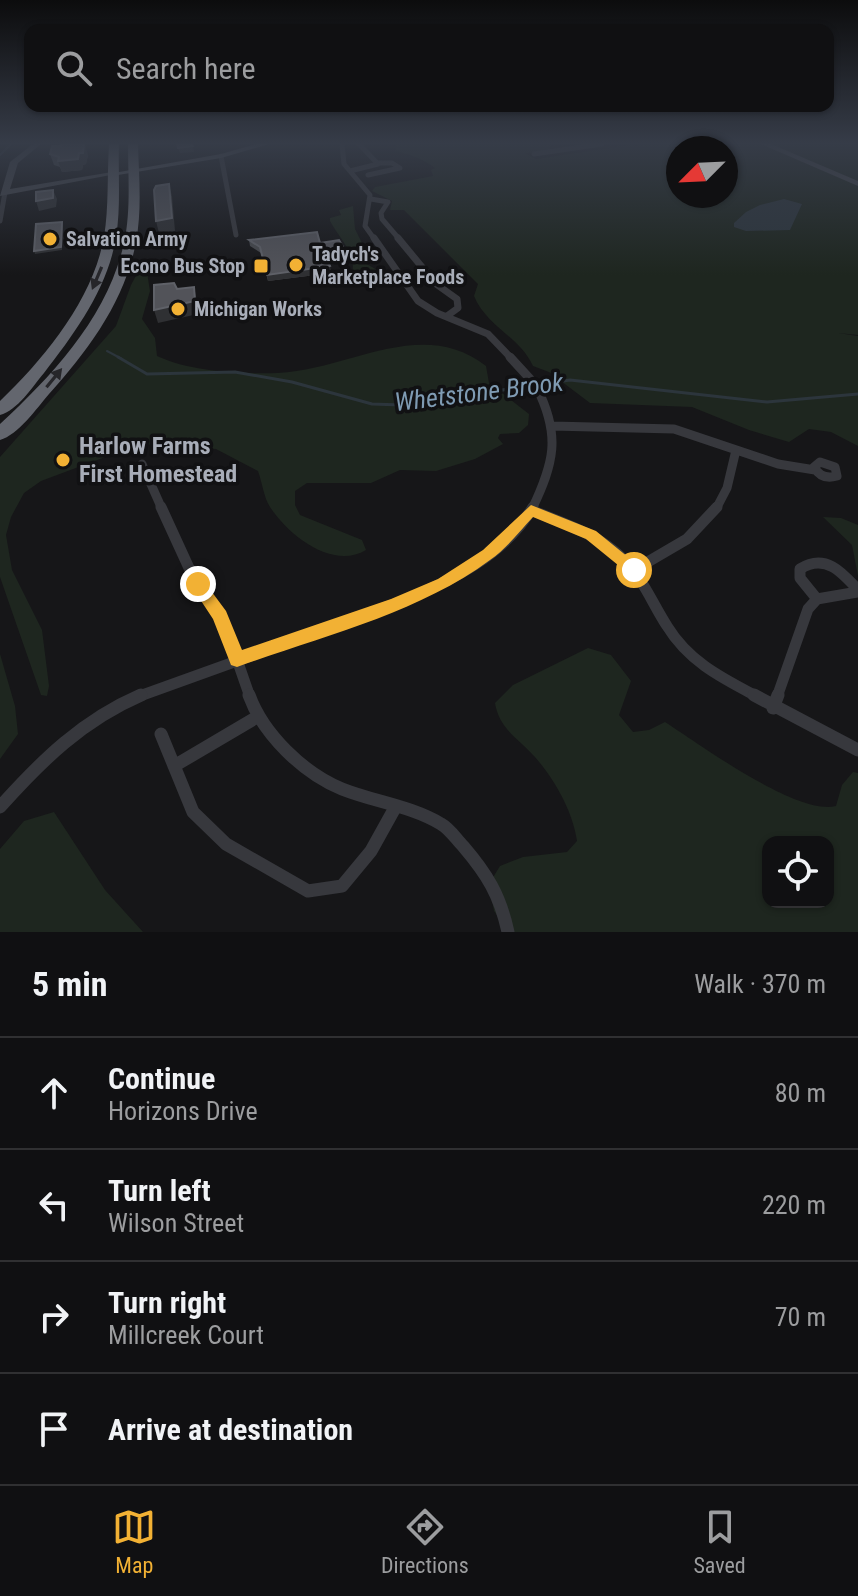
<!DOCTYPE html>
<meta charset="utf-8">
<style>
body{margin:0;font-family:"Roboto Condensed",sans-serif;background:#1e1e20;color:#f1f3f6}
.controls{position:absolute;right:24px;bottom:24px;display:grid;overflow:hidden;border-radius:16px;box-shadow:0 2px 6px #0004}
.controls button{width:72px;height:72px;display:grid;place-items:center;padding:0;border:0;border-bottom:2px solid #303032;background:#101012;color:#f1f3f6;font:40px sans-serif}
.compass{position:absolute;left:666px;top:136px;width:72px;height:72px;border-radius:50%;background:#101012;box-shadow:0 2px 6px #0004;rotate:246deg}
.stop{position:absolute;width:24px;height:24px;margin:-18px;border:6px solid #f2b134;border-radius:50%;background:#fff}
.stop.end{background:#f2b134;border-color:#fff;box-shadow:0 2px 8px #0008}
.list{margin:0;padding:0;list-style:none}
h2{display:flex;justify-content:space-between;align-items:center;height:104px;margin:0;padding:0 32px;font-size:34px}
h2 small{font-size:26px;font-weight:400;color:#9c9d9f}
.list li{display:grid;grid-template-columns:52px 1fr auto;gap:24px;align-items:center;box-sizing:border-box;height:112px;padding:0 32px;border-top:2px solid #303032}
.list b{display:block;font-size:30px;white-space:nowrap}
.list p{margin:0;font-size:26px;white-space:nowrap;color:#9c9d9f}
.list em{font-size:26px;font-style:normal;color:#9c9d9f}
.icon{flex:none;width:44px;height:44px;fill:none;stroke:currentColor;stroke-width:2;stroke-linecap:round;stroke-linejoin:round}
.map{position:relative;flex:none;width:858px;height:932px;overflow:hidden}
.search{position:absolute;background:#101012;box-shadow:0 2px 6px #0004;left:24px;right:24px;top:24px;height:88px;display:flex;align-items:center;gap:20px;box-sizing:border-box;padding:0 28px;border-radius:16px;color:#9c9d9f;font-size:30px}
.sheet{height:552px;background:#101012}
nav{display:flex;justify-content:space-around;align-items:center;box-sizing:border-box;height:112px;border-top:2px solid #303032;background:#101012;font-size:22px;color:#9c9d9f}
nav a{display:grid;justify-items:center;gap:4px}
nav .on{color:#f2b134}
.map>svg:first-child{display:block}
.green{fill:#1e261f;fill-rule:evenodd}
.water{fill:#2c353c}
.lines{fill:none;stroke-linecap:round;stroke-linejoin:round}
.stream-far1{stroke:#2c353c;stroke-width:2}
.stream{stroke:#2c353c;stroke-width:3}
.street-far4{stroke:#37383d;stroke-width:5}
.street-far3{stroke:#37383d;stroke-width:7}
.street-far2{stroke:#37383d;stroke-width:9}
.street-far1{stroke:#37383d;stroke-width:11}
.street{stroke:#37383d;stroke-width:13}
.secondary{fill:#45474d;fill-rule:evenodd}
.primary{fill:#53555c;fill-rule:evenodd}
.highway{fill:#63666e;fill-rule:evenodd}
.wall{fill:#47494d}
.shaded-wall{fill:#2f3033}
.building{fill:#525359;stroke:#5f6168;stroke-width:2}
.oneway{fill:#26262a}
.route{fill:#f2b134}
.poi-dot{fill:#f2b134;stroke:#111113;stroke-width:3}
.labels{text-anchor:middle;stroke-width:7;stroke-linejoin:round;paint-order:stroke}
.far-poi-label{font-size:20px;font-weight:bold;fill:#a8adb8;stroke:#111113;text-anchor:start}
.poi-label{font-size:24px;font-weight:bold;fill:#a8adb8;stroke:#111113;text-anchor:start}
.water-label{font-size:26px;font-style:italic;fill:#7f9bb3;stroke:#111113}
</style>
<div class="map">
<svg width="858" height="932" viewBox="0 0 858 932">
<rect width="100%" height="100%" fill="#161618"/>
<path class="green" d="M397,144H554L549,147L553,151L525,153L536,159L636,144L632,147L643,144H858V335L838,333L858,336V446L831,432L809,429L789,442L749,430L692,407L590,403L549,372L533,366C519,336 487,327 474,296L478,284L404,210H390L392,201L372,191L375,187L433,176L431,170L435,168C423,159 410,154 395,151ZM678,148H726V196H678Z
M353,206L355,229L367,253L365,263L379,271L378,274L361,279L352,273C357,254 339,238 330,221V218L341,215L339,210Z
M146,266L150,291L142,319L155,338L157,356C192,372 240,374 278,373C350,370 421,316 486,366L489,383L529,414L528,425L519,433L500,434L498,438L503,444L475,459L436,471L400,470L371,483H307L295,491V505L300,515L362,540L366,550C333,570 289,536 270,507C264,498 262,482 258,471L216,449L140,444L41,481L24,493L11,517L6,535L12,570L42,630L49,686L47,696L41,695L0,577V457L116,326L131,285L139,270Z
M823,517L841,518L858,525V576L852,545Z
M588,648L611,655L631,681L619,715L633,732L649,730L665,722C701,745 797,816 836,806L842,785L853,772L858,773V932H509L494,911L489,884L500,866L523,857L567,852L577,841C573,812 555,780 535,757C519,739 499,729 495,703L513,685ZM768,842H828V902H768Z
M0,654L15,706L18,734L0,759Z
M54,812L105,890L143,932H0V849L24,821Z"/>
<path class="water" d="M784,199L802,204L790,230L746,231L734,227V223L746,212L760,205Z"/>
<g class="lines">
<path class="stream-far1" d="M0,155L11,144
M107,351L122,359"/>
<path class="stream" d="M118,357L147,374L235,372L292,382L372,404L401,405L570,380L767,402L858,394"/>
<path class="street-far4" d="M342,144L344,164L370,195L365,226L375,240
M534,154L602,144
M221,156L236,235
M350,171L378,164L359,144
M368,175L400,168L392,163H378
M371,199L388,202L381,213L382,219L400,240
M0,221L5,192"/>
<path class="street-far3" d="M374,238L418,301L437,313L488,334L512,359
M398,238L436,284L457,299L458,308L447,316"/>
<path class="street-far2" d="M510,357L532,381
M552,426L674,429L778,464L815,470
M820,462L835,467L837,476C827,479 819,476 814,467Z
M142,464L162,509
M532,509C554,463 561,436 537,388
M716,509L727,488L736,450"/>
<path class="street-far1" d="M161,507L189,568L226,628L250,697
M531,510C563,523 598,534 623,559C643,578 652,603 667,626C689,662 722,678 758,697
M634,570L687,539L717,507
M817,599L800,578V569C825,553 842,572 858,590
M137,697L403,601C452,580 505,555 533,507
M777,697L808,609L817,599L858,592"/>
<path class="street" d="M249,695C263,734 303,773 342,789C375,802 411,806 441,824C450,829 456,839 463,846C487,874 500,895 508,932
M754,695L858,750
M773,708L778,695
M161,734L193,812L226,844L308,891L342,886L371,851L396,806
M174,766L257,717
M0,807C42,760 83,720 141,695"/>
<path class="secondary" d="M33,144H41L18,163L10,189L112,172L116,174L0,196L10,162Z
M761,144H771L858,181V186Z"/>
<path class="primary" d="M256,144H269L221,158L112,176L108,174L221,154Z"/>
<path class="highway" d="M109,144H119C118,175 121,207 116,237C108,288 75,333 44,373C33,386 17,411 0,415V401C45,358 93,299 104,237C109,207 107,175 109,144Z
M128,144H138C139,177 142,210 136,242C125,301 88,351 49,394C37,408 18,435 0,440V424C53,375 108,316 124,243C131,211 128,177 128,144Z"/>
</g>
<path class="wall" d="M50,154L88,155L86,164L83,165L82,170L62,172L60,167L54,165Z
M249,240L320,243L343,254L327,256L331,273L268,281L261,253L250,246Z"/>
<path class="shaded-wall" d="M85,144L88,155L86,164L83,165L82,170L62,172L58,161L79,153Z
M193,146L194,152L180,153L178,148Z
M169,184L172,196L175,231L159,233L156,221Z
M53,190L57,199L56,207L39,211L36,201Z
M62,222L63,225L62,250L35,254L34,251Z
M343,247V254L325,256L324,250Z
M330,266L331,273L268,281L267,275Z
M194,287L197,301L198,314L158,323L154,310Z"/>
<path class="building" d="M61,144H84L83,153H79L78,159L58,161L59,157L50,154L52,146H61Z
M177,144H192L193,146L178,148Z
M169,184L172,218L156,221L154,190L156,186Z
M53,190V198L36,201V192Z
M62,222L61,247L34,251L36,224Z
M317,232L320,243L339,240L343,247L324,250L330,266L267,275L260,247L249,240Z
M174,283L177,289L194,287L195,301L154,310V285Z"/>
<defs><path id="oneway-solid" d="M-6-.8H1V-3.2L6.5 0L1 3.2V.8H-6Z" transform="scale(2)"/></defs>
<g class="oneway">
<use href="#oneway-solid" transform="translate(97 278) rotate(113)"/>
<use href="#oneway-solid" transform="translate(54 378) rotate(-51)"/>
</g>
<linearGradient id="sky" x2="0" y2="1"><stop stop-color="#0c0c0d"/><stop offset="0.52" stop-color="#363c48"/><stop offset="1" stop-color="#363c48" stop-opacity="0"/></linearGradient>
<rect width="858" height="275" fill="url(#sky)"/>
<path class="route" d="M531,505L596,531L639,566V574H629L586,539L533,517C520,531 506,549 490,560C417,614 322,636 237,667L231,665L213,619L190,584L192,580H203L226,611L242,650L391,599L438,579L483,550Z"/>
<g class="poi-dot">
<circle cx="50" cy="239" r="8"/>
<circle cx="296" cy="265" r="8"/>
<rect x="253" y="258" width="16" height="16" rx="4"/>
<circle cx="178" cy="309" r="8"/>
<circle cx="63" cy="460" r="8"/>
</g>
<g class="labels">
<g class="far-poi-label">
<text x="66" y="246">Salvation Army</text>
<text x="312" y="261">Tadych's<tspan x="312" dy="23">Marketplace Foods</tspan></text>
<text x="245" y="273" text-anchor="end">Econo Bus Stop</text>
<text x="194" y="316">Michigan Works</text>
</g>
<g class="poi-label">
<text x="79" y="454">Harlow Farms<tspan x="79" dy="28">First Homestead</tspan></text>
</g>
<g class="water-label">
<text transform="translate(479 392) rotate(-7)" y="9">Whetstone Brook</text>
</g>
</g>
</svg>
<div class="controls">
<button><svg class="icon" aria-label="locate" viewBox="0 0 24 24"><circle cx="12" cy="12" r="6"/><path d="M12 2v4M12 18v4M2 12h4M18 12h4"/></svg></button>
</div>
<svg class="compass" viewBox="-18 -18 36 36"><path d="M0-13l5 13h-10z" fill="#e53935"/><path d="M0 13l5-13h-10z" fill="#9c9d9f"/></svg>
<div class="stop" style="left:634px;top:570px"></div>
<div class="stop end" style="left:198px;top:584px"></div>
<div class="search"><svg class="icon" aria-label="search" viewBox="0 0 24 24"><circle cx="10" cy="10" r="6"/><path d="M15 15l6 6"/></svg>Search here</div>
</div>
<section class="sheet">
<h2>5 min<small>Walk · 370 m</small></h2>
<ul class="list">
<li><svg class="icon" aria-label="ahead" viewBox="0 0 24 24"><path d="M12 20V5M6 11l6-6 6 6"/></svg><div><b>Continue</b><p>Horizons Drive</p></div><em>80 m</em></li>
<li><svg class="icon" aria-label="left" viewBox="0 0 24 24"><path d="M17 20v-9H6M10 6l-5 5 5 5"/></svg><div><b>Turn left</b><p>Wilson Street</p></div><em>220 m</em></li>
<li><svg class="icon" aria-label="right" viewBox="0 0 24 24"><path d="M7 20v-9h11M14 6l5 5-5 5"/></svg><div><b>Turn right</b><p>Millcreek Court</p></div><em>70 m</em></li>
<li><svg class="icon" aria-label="arrive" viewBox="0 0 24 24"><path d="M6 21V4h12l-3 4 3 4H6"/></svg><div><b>Arrive at destination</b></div></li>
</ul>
</section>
<nav>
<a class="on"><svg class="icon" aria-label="map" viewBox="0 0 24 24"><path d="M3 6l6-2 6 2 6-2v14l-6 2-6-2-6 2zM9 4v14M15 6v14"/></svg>Map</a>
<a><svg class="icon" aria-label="directions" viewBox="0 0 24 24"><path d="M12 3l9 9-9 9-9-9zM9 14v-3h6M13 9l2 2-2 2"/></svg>Directions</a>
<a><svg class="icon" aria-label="saved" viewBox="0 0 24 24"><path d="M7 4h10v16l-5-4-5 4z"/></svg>Saved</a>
</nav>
